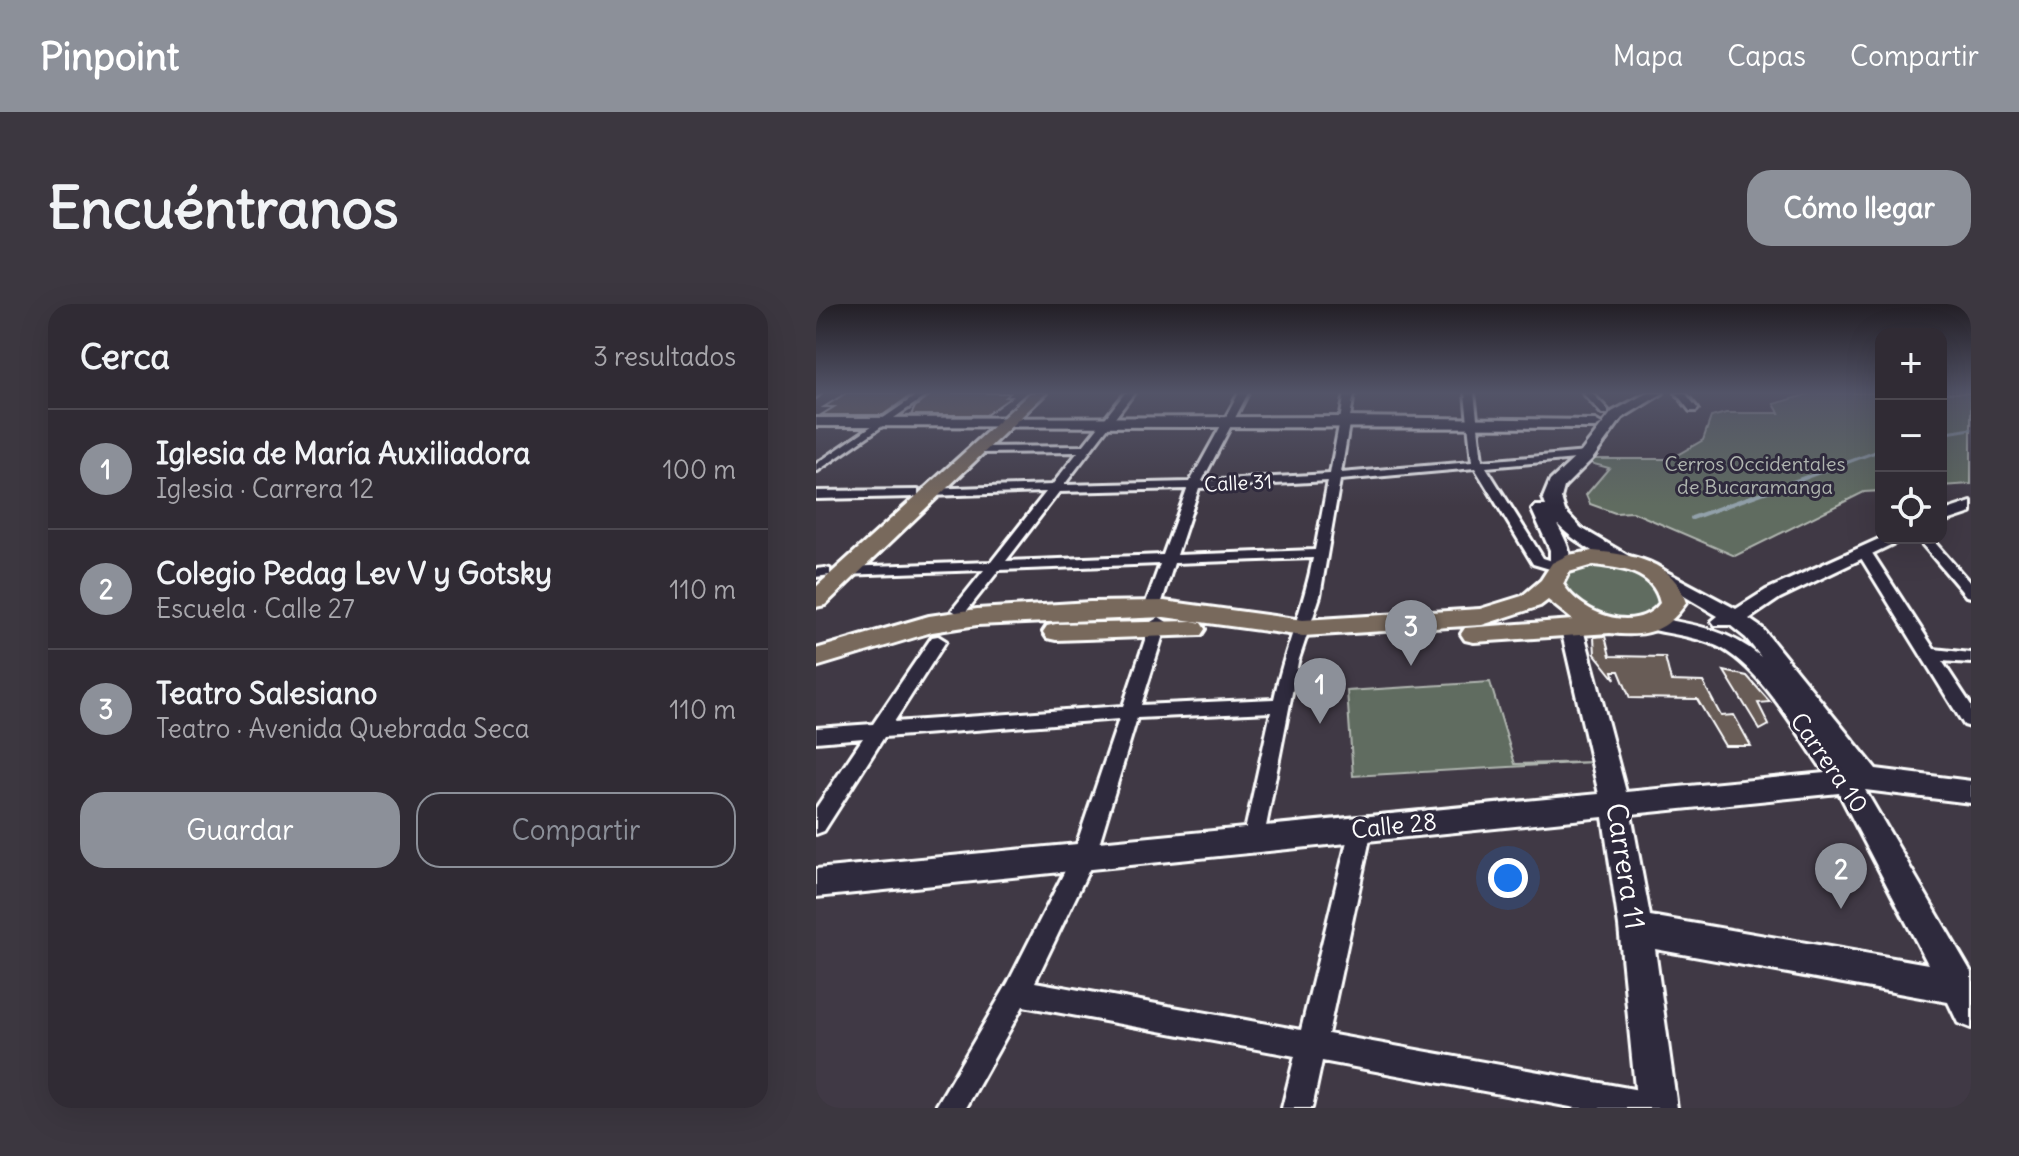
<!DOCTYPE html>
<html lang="es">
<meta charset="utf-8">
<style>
body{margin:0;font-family:Delius,sans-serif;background:#3c3740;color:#f1f3f6}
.controls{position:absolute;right:24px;top:24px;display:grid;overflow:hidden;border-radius:16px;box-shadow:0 8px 32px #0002}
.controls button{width:72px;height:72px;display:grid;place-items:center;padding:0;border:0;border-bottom:2px solid #4b474f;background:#302b34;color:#f1f3f6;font:40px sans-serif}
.you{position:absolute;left:692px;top:574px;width:28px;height:28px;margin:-20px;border:6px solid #fff;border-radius:50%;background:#1a73e8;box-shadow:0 0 0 12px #1a73e833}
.badge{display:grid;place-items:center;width:52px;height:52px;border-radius:50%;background:#8c9099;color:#fff;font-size:26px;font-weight:700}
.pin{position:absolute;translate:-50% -66px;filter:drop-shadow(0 2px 4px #0008)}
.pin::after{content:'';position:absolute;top:42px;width:28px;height:24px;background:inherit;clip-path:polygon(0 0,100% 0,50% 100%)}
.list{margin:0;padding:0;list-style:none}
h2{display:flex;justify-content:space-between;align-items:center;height:104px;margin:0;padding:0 32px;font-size:34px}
h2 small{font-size:26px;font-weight:400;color:#a8a7ac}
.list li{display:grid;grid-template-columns:52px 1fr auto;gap:24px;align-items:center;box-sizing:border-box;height:120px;padding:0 32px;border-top:2px solid #4b474f}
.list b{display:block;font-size:30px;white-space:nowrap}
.list p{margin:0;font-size:26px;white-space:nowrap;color:#a8a7ac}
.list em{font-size:26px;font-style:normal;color:#a8a7ac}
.actions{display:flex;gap:16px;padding:24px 32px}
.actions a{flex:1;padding:18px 0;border:2px solid #8c9099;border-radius:24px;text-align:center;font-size:28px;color:#8c9099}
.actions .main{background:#8c9099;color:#fff}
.icon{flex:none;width:44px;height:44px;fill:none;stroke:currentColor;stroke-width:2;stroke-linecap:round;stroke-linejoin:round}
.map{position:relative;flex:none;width:1155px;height:804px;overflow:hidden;border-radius:24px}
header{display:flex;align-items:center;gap:48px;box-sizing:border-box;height:112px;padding:0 40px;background:#8c9099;color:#fff}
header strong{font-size:38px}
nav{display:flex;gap:44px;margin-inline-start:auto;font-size:28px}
.intro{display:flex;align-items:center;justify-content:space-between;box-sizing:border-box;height:192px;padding:0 48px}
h1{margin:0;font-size:56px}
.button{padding:20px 36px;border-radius:24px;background:#8c9099;color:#fff;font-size:28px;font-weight:700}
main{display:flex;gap:48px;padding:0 48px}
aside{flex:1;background:#302b34;border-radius:24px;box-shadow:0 8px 32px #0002}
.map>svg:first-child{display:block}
.green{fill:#616c61;stroke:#b0b6b0;stroke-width:2}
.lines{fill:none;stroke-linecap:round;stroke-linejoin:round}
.stream-far1{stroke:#92a1aa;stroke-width:3}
.stream{stroke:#92a1aa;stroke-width:4}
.building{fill:#685b57;stroke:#fff;stroke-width:2}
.minor-casing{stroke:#fff;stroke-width:6}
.tertiary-casing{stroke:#fff;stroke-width:6}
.secondary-casing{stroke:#fff;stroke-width:6}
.primary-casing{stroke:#fff;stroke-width:6}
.minor{fill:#2f2a3d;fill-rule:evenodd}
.tertiary{fill:#2f2a3d;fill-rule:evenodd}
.secondary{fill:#2f2a3d;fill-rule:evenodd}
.primary{fill:#78695c;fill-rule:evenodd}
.labels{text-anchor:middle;stroke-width:6;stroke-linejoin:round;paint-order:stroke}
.far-park-label{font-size:20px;fill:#b0b6b0;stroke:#2f2a3d}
.far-street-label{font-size:20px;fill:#fff;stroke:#2f2a3d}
.street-label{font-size:24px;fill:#fff;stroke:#2f2a3d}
.near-street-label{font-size:28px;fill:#fff;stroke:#2f2a3d}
</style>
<header>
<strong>Pinpoint</strong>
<nav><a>Mapa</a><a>Capas</a><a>Compartir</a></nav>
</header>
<div class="intro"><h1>Encuéntranos</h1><a class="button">Cómo llegar</a></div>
<main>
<aside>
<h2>Cerca<small>3 resultados</small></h2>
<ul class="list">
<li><span class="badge">1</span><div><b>Iglesia de María Auxiliadora</b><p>Iglesia · Carrera 12</p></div><em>100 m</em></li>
<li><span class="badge">2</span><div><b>Colegio Pedag Lev V y Gotsky</b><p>Escuela · Calle 27</p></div><em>110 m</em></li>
<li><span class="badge">3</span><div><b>Teatro Salesiano</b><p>Teatro · Avenida Quebrada Seca</p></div><em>110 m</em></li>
</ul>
<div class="actions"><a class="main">Guardar</a><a>Compartir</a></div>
</aside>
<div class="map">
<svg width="1155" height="804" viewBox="0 0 1155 804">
<rect width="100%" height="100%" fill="#403945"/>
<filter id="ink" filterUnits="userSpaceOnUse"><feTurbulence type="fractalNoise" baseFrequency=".0125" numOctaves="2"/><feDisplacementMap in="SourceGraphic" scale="16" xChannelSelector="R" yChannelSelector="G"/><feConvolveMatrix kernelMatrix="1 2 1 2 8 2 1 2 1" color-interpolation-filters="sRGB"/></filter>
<g filter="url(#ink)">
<path class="green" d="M996,89H1065V187L1048,188L919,252L817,208L799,209L774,200L770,191L793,164L774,159L777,155H854L887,136L895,113L910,109H963L958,100Z
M1125,89H1155V180L1125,182Z
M785,259C816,265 835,265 846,298L830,312L798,315L766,305L746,278L758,264Z
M674,378L699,460L778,458L537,472L531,387Z"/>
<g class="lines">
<path class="stream-far1" d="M1125,130L1155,125
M986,175L1065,146"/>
<path class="stream" d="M876,214L991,173"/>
</g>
<path class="building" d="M30,89H98L67,111H5L18,103H8Z
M117,89H194L190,93H195L170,111H95L99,103Z
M789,332L794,352L849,353L855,377L887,378L905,412L918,411L935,442H909L881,395L814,394L803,367H797L799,375L779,350L778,333Z
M908,367L931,372L954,398L942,399L953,421L944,426Z"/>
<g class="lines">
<defs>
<path id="minor" d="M0,89H5L0,93Z
M104,89H114L0,168V160Z
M309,89H318L248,181L374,178L423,89H432L386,177L514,170L529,89H538L525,169L656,158L649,89H658L666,157L771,148L776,151L771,154L670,163L727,254L749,261L751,264L744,268L717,260L659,164L524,176L504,292L482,358L446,543L438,545L430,543L427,536L455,408L321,414L279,553L219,678L485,726L534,525L537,519L545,516L553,519L556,525L512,730L840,789L850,794L855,804H760L506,757L496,804H466L479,752L207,702L150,804H119L192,679L257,551L303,415L68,433L8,527L0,530V504L47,434L0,438V424L57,420L116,333L122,332L130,337L78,418L307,402L335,318L343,313L351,318L325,401L458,395C468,347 488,303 497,254L358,259L344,304L336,309L328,304L344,260L183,266L149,309L144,311L136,306L168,266L26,271L19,267L26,263L175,258L230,188L112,192L108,191V185L236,181L262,148L159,149L154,146L159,143L267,142ZM512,177L499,246L361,251L383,184ZM371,185L347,251L190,257L243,188Z
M767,89H776L792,106V110H786Z
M860,89H869L882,105L880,107H874Z
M102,186V192L98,193L0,195V187Z
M1101,234H1115L1155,280V293L1150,292Z
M1049,245L1054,246L1118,345L1155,349V359L1126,357L1155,401V423L1148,421L1042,249Z
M9,264L14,265V271L0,273V265Z"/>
<path id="tertiary" d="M528,113L779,116L786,120L779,124L0,122V114Z
M1155,198V209L1125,219V208Z
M1065,234H1089L964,294L933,315L946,324L1060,465L1155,477V499L1049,486L1155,668V724L1142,719L1132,698L839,645L861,804H821L803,622L787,513L0,593V565L783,490L745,325L756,318L767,325L810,488L1009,469C981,429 945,363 901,342C878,332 853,330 829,324L826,319L836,313C876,320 914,326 945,353L930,334L914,321H899L896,317L902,312L829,269L838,263L845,265L920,305L950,286ZM1023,489L1112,660L834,612L815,510Z"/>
<path id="secondary" d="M831,89H847L806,114L777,154L748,183L745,194L749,207L765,224L823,258L820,262C801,267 754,234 741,220C749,236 759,251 751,268H737L734,264V246L716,206L719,202H730L727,194L734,177L765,148L796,108Z"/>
<path id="primary" d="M214,89H230L9,301L0,303V283Z
M777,247C816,251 858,256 870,299C849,329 830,333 794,329L658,338L649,336L645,330L649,324L757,316L732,296L724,302L666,321L487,332L348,313L161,321L116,328L0,363V345L113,312L161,305L274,298L348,297L487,316L664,305L706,292L725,276L736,259L752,251ZM777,261C805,264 837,267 844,299C820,331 765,310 747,280L753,268Z
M376,317L385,319L389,325L385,331L240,336L231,334L227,328L231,322L240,320Z"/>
</defs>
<use href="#minor" class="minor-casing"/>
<use href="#tertiary" class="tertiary-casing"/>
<use href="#secondary" class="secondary-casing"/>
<use href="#primary" class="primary-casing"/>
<use href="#minor" class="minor"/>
<use href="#tertiary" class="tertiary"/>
<use href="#secondary" class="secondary"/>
<use href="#primary" class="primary"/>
</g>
</g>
<linearGradient id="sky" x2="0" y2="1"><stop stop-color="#231f26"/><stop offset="0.44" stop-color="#535468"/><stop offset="1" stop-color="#535468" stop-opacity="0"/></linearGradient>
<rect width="1155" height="202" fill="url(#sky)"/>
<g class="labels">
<g class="far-park-label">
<text x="939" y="167">Cerros Occidentales<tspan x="939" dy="23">de Bucaramanga</tspan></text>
</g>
<g class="far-street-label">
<text transform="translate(422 179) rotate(-3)" y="7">Calle 31</text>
</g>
<g class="street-label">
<text transform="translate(1013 459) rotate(55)" y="8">Carrera 10</text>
<text transform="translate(578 522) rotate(-6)" y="8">Calle 28</text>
</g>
<g class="near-street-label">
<text transform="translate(810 562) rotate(81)" y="10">Carrera 11</text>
</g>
</g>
</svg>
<div class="controls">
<button>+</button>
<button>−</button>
<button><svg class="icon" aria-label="locate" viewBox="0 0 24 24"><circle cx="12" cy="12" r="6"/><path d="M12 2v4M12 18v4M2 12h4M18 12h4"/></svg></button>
</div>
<div class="you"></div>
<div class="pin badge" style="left:504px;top:420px">1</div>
<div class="pin badge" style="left:1025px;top:605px">2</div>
<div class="pin badge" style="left:595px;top:362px">3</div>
</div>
</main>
